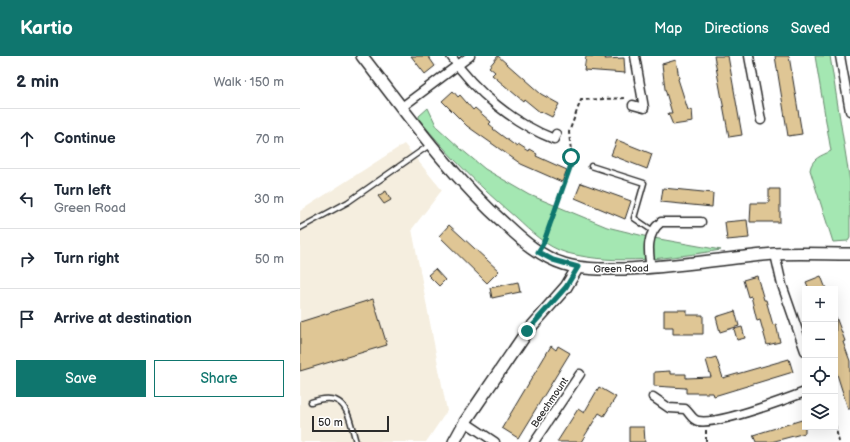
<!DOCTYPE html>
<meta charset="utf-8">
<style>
body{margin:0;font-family:"Balsamiq Sans",sans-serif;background:#f2f2f3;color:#1f2937}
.controls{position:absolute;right:12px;bottom:12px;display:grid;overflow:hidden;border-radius:0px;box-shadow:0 4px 16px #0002}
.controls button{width:36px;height:36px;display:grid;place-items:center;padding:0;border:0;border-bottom:1px solid #e0e1e3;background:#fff;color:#1f2937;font:20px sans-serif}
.scale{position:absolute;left:12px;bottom:10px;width:77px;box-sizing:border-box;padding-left:4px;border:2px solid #2b2b2b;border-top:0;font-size:11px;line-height:14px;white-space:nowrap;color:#2b2b2b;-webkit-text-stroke:3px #fff;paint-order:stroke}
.stop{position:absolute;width:12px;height:12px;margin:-9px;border:3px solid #0f766e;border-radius:50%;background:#fff}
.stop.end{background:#0f766e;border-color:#fff;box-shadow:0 1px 4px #0008}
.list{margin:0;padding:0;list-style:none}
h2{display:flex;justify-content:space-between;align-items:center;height:52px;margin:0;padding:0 16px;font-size:17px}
h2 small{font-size:13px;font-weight:400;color:#747a83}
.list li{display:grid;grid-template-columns:26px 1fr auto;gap:12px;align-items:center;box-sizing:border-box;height:60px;padding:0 16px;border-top:1px solid #e0e1e3}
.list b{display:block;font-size:15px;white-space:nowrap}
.list p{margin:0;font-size:13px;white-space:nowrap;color:#747a83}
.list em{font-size:13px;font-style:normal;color:#747a83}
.actions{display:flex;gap:8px;padding:12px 16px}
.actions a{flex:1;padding:9px 0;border:1px solid #0f766e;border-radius:0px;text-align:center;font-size:14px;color:#0f766e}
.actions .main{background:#0f766e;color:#fff}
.icon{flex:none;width:22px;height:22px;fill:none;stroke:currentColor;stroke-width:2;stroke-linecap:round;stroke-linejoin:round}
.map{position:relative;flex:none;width:550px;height:386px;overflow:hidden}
header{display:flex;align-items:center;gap:24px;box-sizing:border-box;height:56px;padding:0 20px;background:#0f766e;color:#fff}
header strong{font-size:19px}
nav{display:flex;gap:22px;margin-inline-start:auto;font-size:14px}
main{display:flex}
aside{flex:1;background:#fff}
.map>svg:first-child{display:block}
.built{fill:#f5eedf}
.green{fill:#a4e7b2;stroke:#68896e}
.building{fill:#dfc695;stroke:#2b2b2b}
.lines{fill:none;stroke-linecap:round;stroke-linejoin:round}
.lane-casing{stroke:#2b2b2b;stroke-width:7}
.street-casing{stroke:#2b2b2b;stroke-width:11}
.secondary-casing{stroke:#2b2b2b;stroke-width:14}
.path{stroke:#2b2b2b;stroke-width:2;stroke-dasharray:4 3;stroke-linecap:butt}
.lane{stroke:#fff;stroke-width:4}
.street{stroke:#fff;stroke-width:8}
.secondary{stroke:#fff;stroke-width:11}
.route{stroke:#0f766e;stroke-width:5}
.labels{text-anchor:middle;stroke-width:3;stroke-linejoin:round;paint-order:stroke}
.street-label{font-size:10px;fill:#2b2b2b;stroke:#fff}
</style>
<header>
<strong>Kartio</strong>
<nav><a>Map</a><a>Directions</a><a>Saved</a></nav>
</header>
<main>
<aside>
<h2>2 min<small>Walk · 150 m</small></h2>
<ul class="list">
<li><svg class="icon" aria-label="ahead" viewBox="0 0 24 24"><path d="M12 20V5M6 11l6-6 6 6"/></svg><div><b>Continue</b></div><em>70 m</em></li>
<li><svg class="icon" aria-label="left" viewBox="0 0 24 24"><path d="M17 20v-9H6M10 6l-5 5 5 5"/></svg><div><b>Turn left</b><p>Green Road</p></div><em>30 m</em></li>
<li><svg class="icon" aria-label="right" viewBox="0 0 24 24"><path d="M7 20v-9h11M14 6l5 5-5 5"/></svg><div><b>Turn right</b></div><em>50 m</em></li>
<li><svg class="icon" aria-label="arrive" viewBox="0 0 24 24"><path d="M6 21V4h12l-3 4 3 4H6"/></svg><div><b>Arrive at destination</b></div></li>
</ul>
<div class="actions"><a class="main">Save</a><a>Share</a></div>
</aside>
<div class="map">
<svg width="550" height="386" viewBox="0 0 550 386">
<rect width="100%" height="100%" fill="#fff"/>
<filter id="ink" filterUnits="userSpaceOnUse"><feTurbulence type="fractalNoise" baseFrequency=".025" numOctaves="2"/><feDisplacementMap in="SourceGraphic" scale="8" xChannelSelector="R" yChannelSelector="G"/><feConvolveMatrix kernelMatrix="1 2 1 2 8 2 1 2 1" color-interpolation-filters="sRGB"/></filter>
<g filter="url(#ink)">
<path class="built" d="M104,88L142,134L112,173L147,355L126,386H0V155Z"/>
<path class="green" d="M515,0H530L550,126V182L548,185L533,186L510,114C512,102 521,100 531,95Z
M128,52L137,71L161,93L185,113L230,139L307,171L348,181L421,194C370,202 318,210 267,197C246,191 230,175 215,161C180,131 148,99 119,63V60Z"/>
<path class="building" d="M111,0H128L135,10L125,18Z
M198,0L241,38L259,48L252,61L242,56L241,57L224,43L223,45L192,19L195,16L189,11Z
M286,0L306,1L305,3L324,2L325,17L284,14Z
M414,0H428L442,79L429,81Z
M475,0H489L502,78L488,80Z
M376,4L379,22L378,23L388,54L392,53L393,66L373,69L368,57H372L365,33L362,8Z
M153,35L158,41L160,39L173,54L175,52L191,66L189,68L194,72L193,73L217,91L218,89L229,96L230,94L237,98L236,100L267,114L262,126L221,108L167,70L142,45Z
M317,84L352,98L347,113L311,99Z
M281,127L331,145L325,163L275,142Z
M363,132L413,137L412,151L361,146Z
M469,133H480V166H450L451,147H469Z
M86,135L91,144L84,148L78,140Z
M447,164L449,182L427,184L425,166Z
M149,169L199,215L187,227L139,180Z
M135,213L145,224L139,230L128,219Z
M457,220L464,244H466L473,269L476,268L480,286L467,289L460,264L457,265L451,240L448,241L443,224Z
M521,220L526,233H509L506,226Z
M218,226L220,236L192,242L190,232Z
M73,243L87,289L0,315V266Z
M364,254H387V259H403V278H373V271H364Z
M435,255L439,270L420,276L416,261Z
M536,261L545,285L543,286L550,305V353H548L535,312Z
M442,271L445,282L437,284L434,273Z
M251,290L256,294L258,290L270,297L218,382L202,372Z
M416,301L423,322L489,303L493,316L414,340L413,337H386V332L354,330V316L370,315V318H386V322L411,321L406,304Z
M299,331L316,341L304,360L299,357L281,386H257L278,353L284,357Z
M505,363V377L471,386H456L453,379Z
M329,371H344L345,386H329Z"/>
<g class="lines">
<defs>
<path id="lane" d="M291,110L344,127L334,162L353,175
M0,172L48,146L131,88
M11,346C47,333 48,359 56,386"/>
<path id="street" d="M151,0C175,36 215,68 254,83L256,78
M449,0L461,64
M540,0L550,55
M333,49L344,52L335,0
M102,51L170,0
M475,198L482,229L505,295
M351,212C348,195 346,178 361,166H401
M353,341L369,352L385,353C390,357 392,364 398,365C418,369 484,344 505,336
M165,366L195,386
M234,386L280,318"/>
<path id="secondary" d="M62,0C107,58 150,119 205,168C222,184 241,201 264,208C284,214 304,213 324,213C375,211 424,202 474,198C499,197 525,198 550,198
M154,386L165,366L227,275L266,231L278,211"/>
</defs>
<use href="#lane" class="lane-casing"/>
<use href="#street" class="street-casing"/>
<use href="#secondary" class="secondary-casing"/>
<path class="path" d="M244,186L272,105L269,76L281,44L327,42
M535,369L539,386
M406,374V386"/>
<use href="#lane" class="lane"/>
<use href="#street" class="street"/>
<use href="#secondary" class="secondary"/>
</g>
</g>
<g class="lines" filter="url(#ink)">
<path class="route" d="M227,275L266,231L278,211L253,204L238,196L243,188L272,106L271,101"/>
</g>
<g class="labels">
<g class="street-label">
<text transform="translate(321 212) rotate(-1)" y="4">Green Road</text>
<text transform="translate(249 346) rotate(-56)" y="4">Beechmount</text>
</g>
</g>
</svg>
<div class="controls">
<button>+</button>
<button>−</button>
<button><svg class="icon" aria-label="locate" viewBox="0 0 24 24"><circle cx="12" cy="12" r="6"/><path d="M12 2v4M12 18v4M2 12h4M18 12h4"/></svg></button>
<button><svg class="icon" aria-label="layers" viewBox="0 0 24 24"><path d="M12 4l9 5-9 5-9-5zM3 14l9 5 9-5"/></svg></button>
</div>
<div class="scale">50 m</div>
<div class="stop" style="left:271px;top:101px"></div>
<div class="stop end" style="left:227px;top:275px"></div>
</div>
</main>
